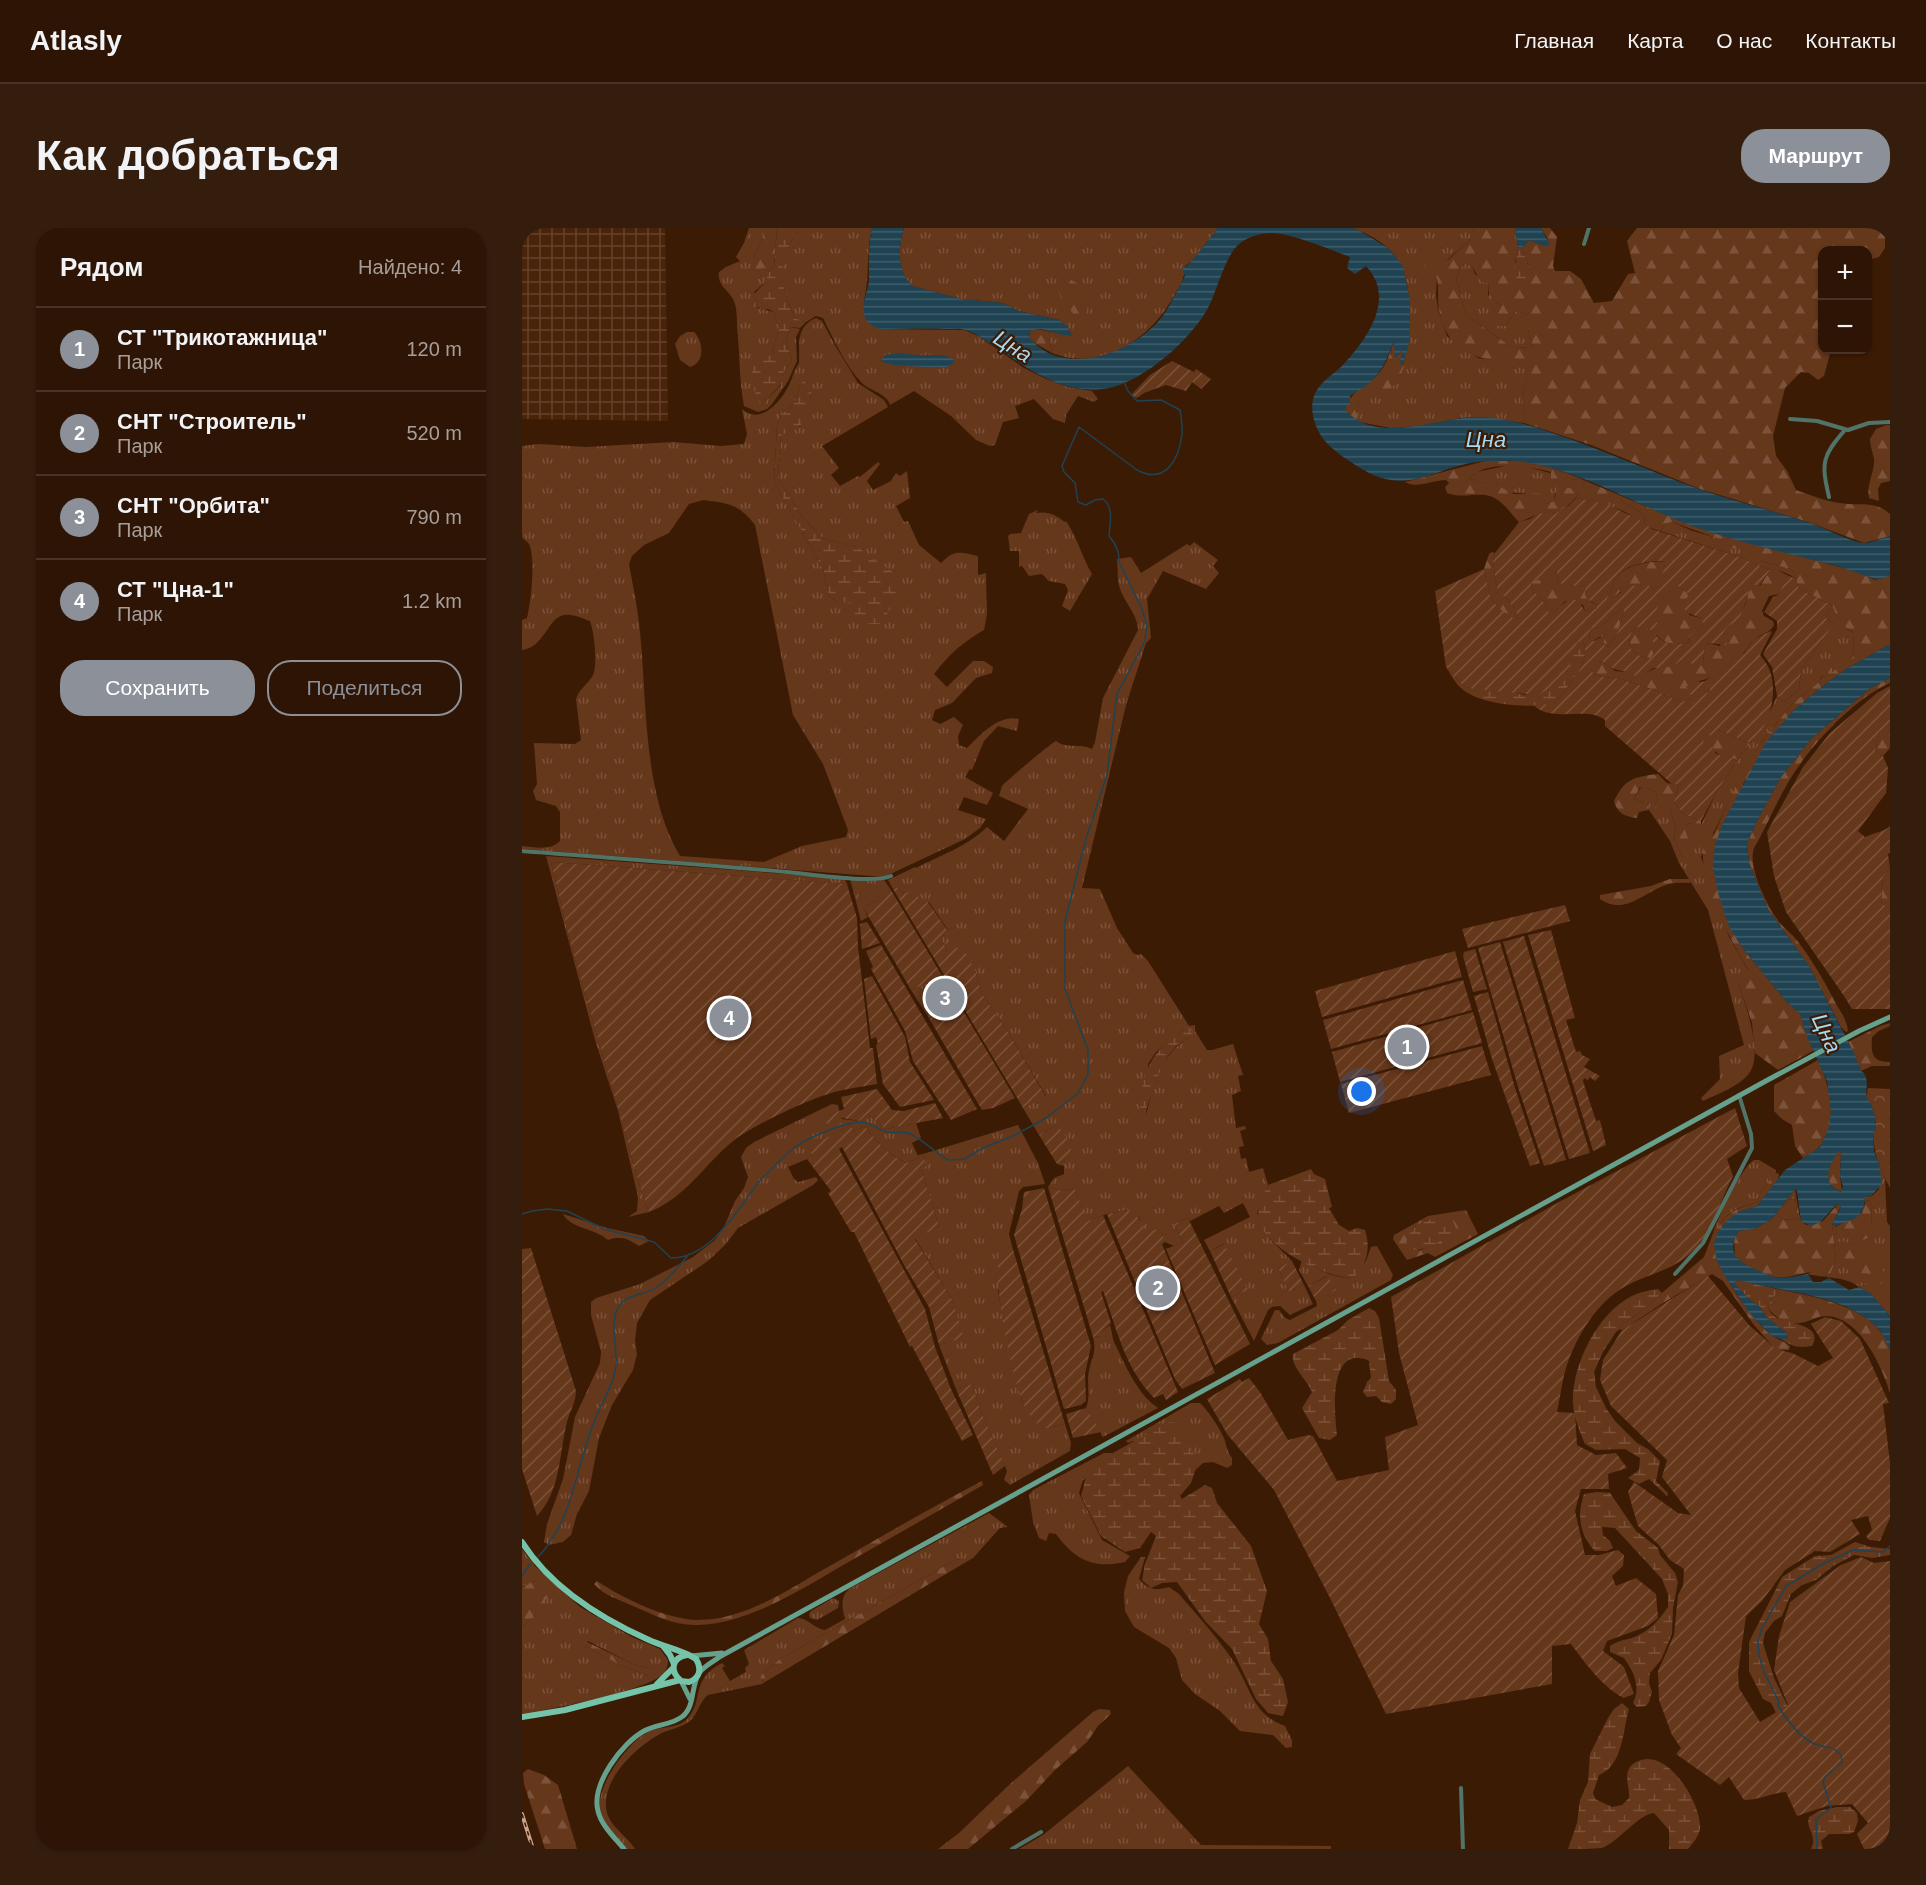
<!DOCTYPE html>
<html lang="ru">
<meta charset="utf-8">
<style>
body{margin:0;font-family:Arial,sans-serif;background:#351d0e;color:#f1f3f6}
.controls{position:absolute;right:18px;top:18px;display:grid;overflow:hidden;border-radius:12px;box-shadow:0 2px 4px #0004}
.controls button{width:54px;height:54px;display:grid;place-items:center;padding:0;border:0;border-bottom:2px solid #483326;background:#2d1404;color:#f1f3f6;font:30px sans-serif}
.you{position:absolute;left:840px;top:864px;width:21px;height:21px;margin:-15px;border:4px solid #fff;border-radius:50%;background:#1a73e8;box-shadow:0 0 0 9px #1a73e833}
.badge{display:grid;place-items:center;width:39px;height:39px;border-radius:50%;background:#8c9099;color:#fff;font-size:20px;font-weight:700}
.pin{position:absolute;translate:-50% -50%;border:3px solid #fff;box-shadow:0 2px 6px #0006}
.list{margin:0;padding:0;list-style:none}
h2{display:flex;justify-content:space-between;align-items:center;height:78px;margin:0;padding:0 24px;font-size:26px}
h2 small{font-size:20px;font-weight:400;color:#a79e9a}
.list li{display:grid;grid-template-columns:39px 1fr auto;gap:18px;align-items:center;box-sizing:border-box;height:84px;padding:0 24px;border-top:2px solid #483326}
.list b{display:block;font-size:22px;white-space:nowrap}
.list p{margin:0;font-size:20px;white-space:nowrap;color:#a79e9a}
.list em{font-size:20px;font-style:normal;color:#a79e9a}
.actions{display:flex;gap:12px;padding:18px 24px}
.actions a{flex:1;padding:14px 0;border:2px solid #8c9099;border-radius:24px;text-align:center;font-size:21px;color:#8c9099}
.actions .main{background:#8c9099;color:#fff}
.map{position:relative;flex:none;width:1368px;height:1621px;overflow:hidden;border-radius:24px}
header{display:flex;align-items:center;gap:36px;box-sizing:border-box;height:84px;padding:0 30px;background:#2d1404;border-bottom:2px solid #483326}
header strong{font-size:28px}
nav{display:flex;gap:33px;margin-inline-start:auto;font-size:21px}
.intro{display:flex;align-items:center;justify-content:space-between;box-sizing:border-box;height:144px;padding:0 36px}
h1{margin:0;font-size:42px}
.button{padding:15px 27px;border-radius:24px;background:#8c9099;color:#fff;font-size:21px;font-weight:700}
main{display:flex;gap:36px;padding:0 36px}
aside{flex:1;background:#2d1404;border-radius:24px;box-shadow:0 2px 4px #0004}
.map>svg:first-child{display:block}
.industrial{fill:url(#industrial-grid)}
.grass{fill:url(#grass-tufts);fill-rule:evenodd}
.forest{fill:url(#forest-firs);fill-rule:evenodd}
.wetland{fill:url(#wetland-marsh)}
.park{fill:url(#park-crowns)}
.garden{fill:url(#garden-furrows);fill-rule:evenodd}
.water{fill:url(#water-rules);fill-rule:evenodd}
.lines{fill:none;stroke-linecap:round;stroke-linejoin:round}
.stream{stroke:#1f4353;stroke-width:1.5}
.street{stroke:#507467;stroke-width:4}
.secondary{stroke:#65a18c;stroke-width:5}
.primary{stroke:#75c4a9;stroke-width:6}
.rail-casing{stroke:#c8a38e;stroke-width:4}
.rail{stroke:#3c1b05;stroke-width:1.5;stroke-dasharray:4.5;stroke-linecap:butt}
.labels{text-anchor:middle;stroke-width:4.5;stroke-linejoin:round;paint-order:stroke}
.water-label{font-size:22px;font-style:italic;fill:#a6d8f1;stroke:#3c1b05}
</style>
<header>
<strong>Atlasly</strong>
<nav><a>Главная</a><a>Карта</a><a>О нас</a><a>Контакты</a></nav>
</header>
<div class="intro"><h1>Как добраться</h1><a class="button">Маршрут</a></div>
<main>
<aside>
<h2>Рядом<small>Найдено: 4</small></h2>
<ul class="list">
<li><span class="badge">1</span><div><b>СТ &quot;Трикотажница&quot;</b><p>Парк</p></div><em>120 m</em></li>
<li><span class="badge">2</span><div><b>CНТ &quot;Строитель&quot;</b><p>Парк</p></div><em>520 m</em></li>
<li><span class="badge">3</span><div><b>CНТ &quot;Орбита&quot;</b><p>Парк</p></div><em>790 m</em></li>
<li><span class="badge">4</span><div><b>СТ &quot;Цна-1&quot;</b><p>Парк</p></div><em>1.2 km</em></li>
</ul>
<div class="actions"><a class="main">Сохранить</a><a>Поделиться</a></div>
</aside>
<div class="map">
<svg width="1368" height="1621" viewBox="0 0 1368 1621">
<defs>
<pattern id="industrial-grid" width="8" height="8" patternUnits="userSpaceOnUse" patternTransform="scale(1.5)"><rect width="8" height="8" fill="#49230a"/><path d="M0 4h8M4 0v8" fill="none" stroke="#64422b"/></pattern>
<pattern id="grass-tufts" width="24" height="20" patternUnits="userSpaceOnUse" patternTransform="scale(1.5)"><rect width="24" height="20" fill="#65371b"/><path d="M3 7l-1-3M5 7V3M7 7l1-3M15 17l-1-3M17 17v-4M19 17l1-3" fill="none" stroke="#7c533a"/></pattern>
<pattern id="forest-firs" width="22" height="20" patternUnits="userSpaceOnUse" patternTransform="scale(1.5)"><rect width="22" height="20" fill="#65371b"/><path d="M5 1l3.5 6h-7zM16 11l3.5 6h-7z" fill="#7c533a"/></pattern>
<pattern id="wetland-marsh" width="20" height="14" patternUnits="userSpaceOnUse" patternTransform="scale(1.5)"><rect width="20" height="14" fill="#65371b"/><path d="M1 5h8M5 5V1M11 12h8M15 12V8" fill="none" stroke="#7c533a"/></pattern>
<pattern id="park-crowns" width="20" height="18" patternUnits="userSpaceOnUse" patternTransform="scale(1.5)"><rect width="20" height="18" fill="#65371b"/><path d="M2 6a3 3 0 1 1 6 0M12 15a3 3 0 1 1 6 0" fill="none" stroke="#7c533a"/></pattern>
<pattern id="garden-furrows" width="10" height="10" patternUnits="userSpaceOnUse" patternTransform="scale(1.5)"><rect width="10" height="10" fill="#65371b"/><path d="M-1 1l2-2M0 10L10 0M9 11l2-2" fill="none" stroke="#7c533a"/></pattern>
<pattern id="water-rules" width="6" height="5" patternUnits="userSpaceOnUse" patternTransform="scale(1.5)"><rect width="6" height="5" fill="#1f4353"/><path d="M0 2.5h6" fill="none" stroke="#405d6a"/></pattern>
</defs>
<rect width="100%" height="100%" fill="#3c1b05"/>
<path class="industrial" d="M0,0H143L146,193L0,191Z"/>
<path class="grass" d="M227,0H239L241,11L232,27L231,39L242,40L247,44L246,52L232,64L236,70L231,76L235,80L252,84L257,100L250,125L244,129L241,123L240,177L259,157V148L270,132L264,114L268,99L278,101L274,109L275,133L266,153L250,176L245,181L236,184L222,178C217,152 218,126 215,99C215,92 215,83 213,76C209,62 195,60 197,44L204,39L218,33L214,29L222,15Z
M276,0H350C344,24 348,48 342,72L357,101L442,102L456,108L502,140L524,151L546,159L570,163L576,171L572,174L556,168L544,187L543,195L531,191L512,171L493,178L497,190L481,194L473,217L468,218L454,212L429,188L392,163L368,177C365,165 348,163 340,155C324,139 311,110 301,90L294,88L284,94L273,90C255,49 255,39 276,0Z
M382,0H696L670,33L663,38C663,50 658,57 652,68C629,110 580,145 530,125L526,103L550,108L545,98L537,92L497,83L481,75L439,71L390,58C375,43 376,19 382,0Z
M830,0H952L947,13L925,32L920,31L913,46L915,50L914,67L916,81L925,108L956,130L993,135L1012,140C1006,151 1000,162 1001,175C1001,182 1003,187 1002,195L958,189L938,190L898,198L869,200L837,194C830,177 840,160 859,167C871,159 876,153 882,139L881,136L883,128C889,70 897,23 830,0Z
M944,35L950,38L953,46L967,55L966,67L973,75L981,77L975,86L984,98L993,83L1006,87V102L1011,119L991,120L944,87L934,50L939,39Z
M294,90L300,93L314,119L336,155L362,172L366,179L300,218L317,240L309,247L318,258L336,248L338,249L356,234L358,236L345,253L351,262L369,253L374,245L378,248L385,243L388,270L374,278L382,294L386,293L397,317L419,335C432,321 438,324 456,328V347L464,345L465,386L462,402C441,414 427,426 412,446L425,459L451,433H462L471,439L470,445L454,450L430,475L413,482L410,492L418,496L432,489L441,497L436,508L437,517L445,520C458,507 477,486 497,491L495,503L476,498L462,513L450,542L448,541L443,549L471,565L465,577L442,569L436,582L464,591L458,600L443,611L362,649L0,621V618C13,619 28,623 38,613V584L34,578L14,572L11,563L15,556L12,515L53,516L59,512L54,471C57,461 66,456 71,447C76,436 72,404 68,393C60,390 48,384 39,388C25,393 22,419 0,422V392L5,390C9,374 14,331 7,316C5,313 2,312 0,309V218L17,216L64,219L151,214L199,218L222,216L225,206L220,181C239,198 259,173 267,157C271,149 272,142 277,135C278,117 273,99 294,90ZM279,155L289,169L278,199L259,207L256,250L279,287L300,310L335,319L328,375L316,374L307,368L301,341L252,254L255,197L259,187L273,174ZM181,272C206,275 217,276 233,297L271,487L301,536L326,602L324,609L280,618L242,634L158,628C121,567 125,474 118,404C116,381 111,358 107,336L110,328L122,317L147,305L167,276Z
M165,104H172C182,114 183,135 168,139L158,132L153,116L158,108Z
M983,238H1002L1054,252L1055,249L1064,253L1061,256L1064,267L1098,272L1122,286L1123,298C1105,280 1078,275 1054,270L1057,265H1033L1032,273L1024,276C1018,273 1009,266 1002,265C989,264 980,268 973,252L962,256L948,250L955,244Z
M516,282L514,285C527,283 533,287 543,294L544,293C555,309 560,329 570,346L548,383L540,378L546,362L543,356L527,353L520,346L507,348L500,338L497,339V323H488L486,308L488,306L499,305L507,286Z
M1150,294L1171,303L1225,319L1228,315L1233,316L1229,321L1239,333L1271,342L1274,351L1268,347L1256,342H1248L1218,329L1138,303L1143,296Z
M672,314L696,332L691,338L697,345L684,361L641,343L625,371L629,410L624,415L604,477L560,660L578,661L595,700L611,725L615,727L619,726L626,733L667,798L673,797V803L685,822H690L711,816L721,847L716,848L719,863L710,867L714,900L723,898L724,901L718,903L722,918L717,919L719,931L724,930L727,944L741,940L746,957L735,985L748,1011L770,1033L756,1040L767,1064L782,1057L791,1076L768,1087L758,1078L750,1079L746,1082L732,1113L709,1069L725,1062L701,1016L688,1023L682,1012L728,989L721,975L702,985L697,978L668,993L666,990L652,996L661,1014L652,1018L643,1014L639,1003L635,1001L624,1006L617,989L605,982L585,986L564,993L553,961L540,963L526,959L532,950L542,946V938L535,936L551,928L535,897L517,907L501,880L524,868L488,807L460,766L453,742L425,722L419,710L426,702L407,674L401,676L382,666L376,659L371,661L366,652L393,639L394,640C417,628 446,618 465,599L482,613L506,581L477,568C478,565 479,561 480,558C484,553 528,516 534,513C544,521 558,515 570,521L573,514L581,470L616,402C616,387 603,375 598,361C595,352 596,341 595,331L609,329L619,345L665,316L668,318ZM661,801L668,809C640,823 631,859 624,887L626,836L634,824Z
M1310,377C1314,390 1320,399 1332,405L1331,429L1316,441L1300,448L1297,454L1270,476L1236,518L1179,629L1207,709L1226,742L1216,754C1223,775 1241,824 1228,844C1219,858 1195,866 1181,873L1179,870L1198,851L1197,828L1222,817L1186,682L1157,635L1148,613L1127,582L1126,576L1112,571L1119,559L1134,564L1135,570L1133,578L1148,581L1154,600L1152,610L1161,630L1166,615L1163,606V597L1168,595L1179,597L1194,565L1215,532L1242,497L1255,468L1263,474L1277,460L1279,444L1285,433L1312,396L1304,390Z
M24,628L318,650L323,652L325,656L29,634L47,710L119,962L127,984L106,989L115,983L116,969L96,883L73,812Z
M328,651L362,652L369,662L355,669L356,672L341,679L346,689L339,693Z
M404,755L420,783L407,790L389,762Z
M310,876L316,877L317,883L303,889L337,893L346,886L363,901L394,895L399,910L390,915L397,930L384,935C367,926 354,914 343,898L332,903L329,897L288,919L290,929L266,939L272,951L276,954L294,949L296,952L291,957L216,1000L203,1017L186,1033L128,1072L115,1095L113,1113L115,1126L111,1142L90,1177L77,1210L67,1263L55,1286L49,1307L41,1314L27,1317L22,1314L25,1296L41,1251L53,1189L78,1135L79,1124L69,1087V1074L74,1070L118,1056L171,1029L193,1012L202,999L213,973L222,960L226,949L219,929L224,920L232,914Z
M496,897L516,935L523,956L501,959L497,963L487,1006L490,1018H487L476,1063L485,1111L500,1173L510,1190L522,1201L543,1196L549,1215L548,1223L488,1257L482,1252L485,1243L460,1186L450,1156L434,1161L417,1117L441,1110L431,1073L393,1010L417,998L399,940L404,938L401,926Z
M1232,932H1237L1254,942V945L1239,963L1235,974L1214,981L1203,989L1190,1008C1196,990 1217,942 1232,932Z
M1357,936L1363,951L1365,994L1368,998V1072L1343,1057L1337,1059C1324,1048 1301,1050 1286,1046C1295,1041 1300,1045 1307,1050L1314,1031L1310,996L1313,998L1315,1008L1326,1003H1333L1335,1009L1349,997L1350,977L1346,972L1343,975V969L1350,968L1357,961ZM1319,1013C1348,1021 1340,1021 1359,1041L1352,1049L1348,1046Z
M1273,967L1275,985H1277L1279,993L1276,990L1272,992L1260,991L1256,988L1265,973Z
M41,986L85,1000L122,1008L127,1013L117,1018C106,1011 99,1007 86,1012C73,1000 49,1001 41,986Z
M855,1018L871,1047L869,1052L756,1115L745,1117L739,1111L753,1082H757L763,1090L768,1092L795,1078L794,1073L813,1062L805,1048L786,1058L777,1042L780,1032C796,1042 811,1050 831,1050L844,1033L849,1019Z
M588,1097C590,1103 590,1110 593,1116C603,1137 616,1167 636,1180L581,1209L564,1180C568,1169 566,1162 566,1152C566,1135 576,1127 571,1109L580,1108V1103Z
M669,1175H678C687,1184 695,1196 701,1208C705,1216 704,1223 710,1230V1237L705,1240L691,1234L681,1235L668,1247L611,1213L606,1215L604,1213Z
M582,1225H590L591,1234L561,1252L557,1265L580,1312L608,1328L603,1334C571,1341 553,1332 534,1306L527,1305L524,1313L517,1310L511,1294L507,1267L511,1262Z
M467,1285L486,1299L478,1300L451,1330L439,1337V1331L433,1332L258,1431L240,1446V1453L243,1454L240,1456L186,1467C177,1474 176,1486 168,1493C159,1500 148,1501 138,1506C114,1519 77,1553 85,1585C89,1599 106,1609 113,1621H104C96,1610 82,1597 78,1583C73,1559 106,1514 126,1504C138,1498 155,1501 165,1491C183,1472 167,1452 200,1435L203,1438L200,1440L208,1453L224,1444L223,1440L227,1436L222,1422L276,1390C288,1391 289,1399 303,1402L323,1391C320,1380 318,1369 327,1361Z
M0,1321L13,1338L58,1379L110,1409L138,1421L146,1432C146,1437 145,1441 142,1445C129,1462 25,1482 0,1486V1399L14,1387L13,1353L0,1359ZM66,1413L113,1437L131,1441L127,1448L100,1438L63,1418Z
M619,1329H623L617,1351C627,1362 633,1363 647,1359L657,1366C675,1387 694,1408 710,1431C729,1458 729,1486 763,1498L770,1512V1519L764,1520L751,1507L718,1503L698,1483L673,1466L660,1452L654,1430L647,1420L612,1399L603,1383L602,1364L606,1348Z
M311,1370L317,1373L316,1380L295,1392L288,1390L287,1386L289,1383Z
M606,1538L679,1617L809,1618V1621H497L521,1607Z"/>
<path class="forest" d="M239,0H255L252,39L247,44L241,40L230,47L228,45L232,27L241,11Z
M952,0H993L996,19L993,35L1009,44L1000,20L1007,12L1023,18L1026,11L1019,0H1028L1035,9L1031,38L1033,43H1048L1059,51L1072,75L1090,73L1106,46L1113,45L1105,13L1115,0H1363V20L1357,29L1346,32V22H1300V122H1309L1302,148L1296,152L1287,145L1279,144L1263,160L1251,208L1254,228L1265,243L1274,262C1290,268 1309,275 1326,276C1342,277 1355,274 1368,286V308L1342,315L1286,294L1178,261L1069,217L1002,195C1003,187 1001,183 1001,175C1000,162 1006,151 1011,141C968,127 929,139 917,82C915,72 918,53 913,46L904,44L903,37C908,29 917,30 926,32L947,13ZM944,35L950,38L959,54L967,55V73L980,77L975,86H969L968,91L972,98H984L993,83L1006,87V102L1011,119L991,120L944,87L934,50L939,39Z
M539,50C558,50 570,70 564,87L553,88C545,78 529,62 539,50Z
M513,101L526,103L530,125L511,114L507,109L508,103Z
M873,111L881,119L879,137L881,136L882,139C877,153 871,159 859,168C840,160 830,178 837,194L830,190L823,181C830,161 843,161 856,146C865,136 868,124 873,111Z
M1365,197H1368V253L1359,255L1356,261L1357,273L1347,270C1344,256 1353,244 1352,231C1351,224 1348,218 1348,211L1354,201Z
M963,233H1000L1025,238L1055,249L1054,252L1042,249L1039,254L1035,257L1029,255V244C1007,239 965,231 948,250L962,256L966,251L973,252L976,258L992,266L1017,265L1024,276L1032,273L1035,261L1042,259L1057,262V265C1052,273 1039,285 1030,286C1026,287 1020,284 1016,286C1009,289 1004,292 997,294C987,284 979,269 963,267C950,266 938,270 925,265L923,259L927,255L924,252C911,252 894,261 883,254Z
M1064,253L1168,297L1228,315L1223,323L1203,318L1200,312L1150,294L1143,296L1138,303L1123,298L1122,286L1098,272L1092,274L1063,267L1061,256Z
M1233,316L1336,344L1353,352L1368,348V416L1324,441L1297,461L1271,483L1221,556L1222,722L1264,773L1278,786L1291,823L1256,842L1233,825L1230,795L1216,754V745L1226,741C1212,718 1158,623 1192,606L1215,556L1236,518L1270,476L1297,454L1306,440H1310V444L1331,429L1332,405L1317,395L1310,377L1277,361L1271,342L1239,333L1228,326L1229,321Z
M970,324L973,325L971,333L976,368H982L995,384L997,390L993,392L977,381L969,370L962,341L967,326Z
M1145,333L1139,357L1130,362L1098,364L1087,373L1085,371C1089,364 1090,355 1095,349C1106,335 1128,334 1145,333Z
M1028,341H1034L1036,353L1060,359L1064,351L1067,352L1069,374L1075,377V380L1063,383L1061,377L1043,373L1031,386H1028C1025,379 1018,366 1011,364L1009,354L1025,346Z
M1248,342H1256L1263,346L1266,350L1257,366L1247,368L1240,383L1242,388L1251,393L1252,397C1247,406 1240,405 1233,411C1229,413 1227,419 1224,422C1215,432 1190,452 1177,453L1189,464L1159,474L1132,462L1099,451L1082,449L1072,446L1069,441V434L1080,433L1093,443L1124,446C1137,435 1147,442 1163,430L1181,436L1183,418L1185,415L1198,418C1200,411 1201,405 1205,399C1214,385 1226,383 1226,363L1232,357L1238,358Z
M1156,358L1167,366V387L1179,390L1183,395L1166,410L1169,414C1153,417 1146,418 1134,407L1133,423L1129,430C1107,428 1102,416 1113,399H1124L1130,403C1134,393 1131,392 1133,384C1136,372 1146,363 1156,358Z
M1098,381L1102,383C1098,397 1096,408 1086,419L1082,417L1079,408L1071,413L1068,412L1067,403L1069,401L1078,399Z
M1368,450V455C1331,471 1287,519 1267,553C1255,573 1246,595 1235,615C1221,631 1244,675 1255,691C1261,700 1271,706 1277,715C1290,732 1301,751 1311,770C1317,783 1324,788 1326,803L1324,804L1319,799L1287,738L1246,681L1227,635L1225,615L1236,591L1259,549L1289,511L1347,461Z
M1196,502L1228,515L1215,532L1210,530H1202L1180,514L1185,506Z
M1358,502L1368,508V520L1361,528L1353,523Z
M1136,546L1145,555L1157,557L1152,573L1161,586L1179,593V598L1168,595L1163,597C1163,609 1172,619 1171,629L1167,632L1161,630L1152,610L1154,600L1148,581L1138,589L1133,578L1135,570L1134,564L1118,559L1112,571L1126,576L1127,582L1117,584L1115,590C1103,589 1095,585 1092,573C1103,551 1111,549 1136,546Z
M1368,640V681L1359,674L1361,649Z
M1148,651H1167L1169,655C1161,655 1152,654 1144,657C1120,665 1103,688 1078,671V667L1129,658Z
M1368,795V798L1357,803L1350,809C1349,826 1350,834 1368,834V838H1350L1339,843L1326,814L1358,798Z
M1296,832C1307,856 1318,896 1297,919C1293,923 1286,927 1281,930L1273,918L1270,897L1260,891L1252,883V857Z
M1317,922L1319,925L1318,948L1320,964C1297,956 1307,936 1317,922Z
M1254,945L1257,946L1256,952L1235,978L1216,984L1194,1030C1205,1054 1228,1089 1248,1106C1254,1111 1262,1113 1268,1118L1267,1122H1254L1232,1097L1201,1053L1190,1046L1141,1075L1100,1102L1098,1101L1099,1097L1114,1087L1182,1029L1190,1008L1203,989L1215,981L1235,974L1239,963Z
M1273,961L1277,985H1275L1273,967L1265,973L1257,988L1260,991L1272,992L1276,990L1284,997L1301,993L1316,976L1319,978L1310,996L1314,1031L1307,1050C1291,1036 1273,1052 1253,1049C1241,1047 1221,1037 1213,1028L1212,1010L1217,1003L1232,1001L1250,991Z
M1346,972L1350,977L1349,997L1353,999C1350,1007 1345,1012 1337,1013L1332,1003H1326L1324,1009L1318,1011L1315,1009L1313,999L1340,985L1343,975Z
M944,982L956,1006L913,1029L906,1025L885,1032L871,1011L872,1007L906,988ZM917,989L909,1017L897,1023L891,1000L904,992Z
M1319,1013C1328,1016 1339,1017 1347,1024C1353,1031 1355,1038 1362,1044L1359,1056L1354,1055L1352,1049C1347,1045 1344,1046 1338,1045C1319,1044 1317,1031 1316,1015Z
M1343,1057L1351,1059L1368,1072V1088L1348,1065L1337,1059Z
M1255,1061C1290,1068 1359,1079 1368,1123C1368,1136 1368,1152 1368,1165C1360,1138 1337,1088 1304,1088C1298,1088 1291,1091 1286,1093C1270,1099 1256,1093 1246,1080L1249,1071L1256,1065Z
M460,1253L461,1257C418,1282 374,1307 330,1332C286,1357 228,1396 176,1397C152,1398 132,1387 111,1378C98,1372 81,1367 72,1356L75,1353C100,1370 146,1392 176,1392C226,1392 271,1358 313,1335C362,1307 410,1279 460,1253Z
M439,1331V1337L243,1454L238,1451L240,1446L258,1431L433,1332Z
M13,1353L28,1365L14,1387L0,1399V1359Z
M63,1413L113,1437L131,1441L133,1444L132,1448H127L100,1438L63,1418Z
M577,1481L588,1482L589,1486L576,1498L565,1514L533,1542L504,1573L446,1621H416L437,1605L489,1555L571,1484Z
M6,1541L22,1547L36,1557L55,1621H23L2,1556L1,1545Z"/>
<path class="wetland" d="M255,0H276C256,37 255,50 273,90L284,94L278,100L268,99L264,114L270,132L259,148V156L240,177C230,164 229,148 231,132L241,122L245,128L250,125L257,100L252,84L246,81L238,83V80L232,79L231,76L235,70L230,68L243,55L247,44L252,39Z
M996,19L1000,20L1009,44L1008,55L1001,60C989,51 994,32 996,19Z
M290,145C291,158 288,191 276,200C272,203 264,205 259,207L256,250L279,287L300,310L335,319L372,345L378,365L359,396H338L328,375L316,374L307,368L301,341L252,254L255,197L259,187L273,174L279,155Z
M1056,414H1061C1071,433 1044,461 1032,476C1007,480 960,478 940,461C933,455 929,447 924,439L941,458L951,461L980,462L1003,467L1045,444L1052,420Z
M667,800L671,804L668,809L655,817L646,828L637,846L621,890L619,889C618,856 622,835 647,812C653,807 658,801 667,800Z
M789,941L792,946L803,951L810,979L807,980L817,997L827,1003L835,1000L843,1002C849,1020 845,1038 831,1050C804,1050 748,1022 738,996C732,983 741,968 746,957Z
M917,988H926L931,992L934,1001C924,1011 898,1028 884,1020C885,999 898,994 917,988Z
M1216,1052L1255,1061L1256,1065L1249,1071L1246,1080C1248,1083 1249,1086 1252,1088C1263,1097 1303,1095 1290,1118C1277,1120 1270,1119 1259,1111H1266L1264,1104L1245,1090L1237,1078L1228,1072L1212,1055Z
M1136,1061L1140,1065L1114,1087L1099,1097L1098,1101L1094,1104L1081,1124L1072,1144L1074,1159L1084,1180L1093,1193L1115,1215L1126,1221L1138,1233L1134,1253L1146,1265L1145,1268L1127,1251L1117,1256L1106,1250L1117,1242L1118,1230L1103,1221L1074,1222L1063,1216C1058,1204 1052,1190 1051,1176C1049,1139 1075,1085 1110,1068C1118,1064 1127,1062 1136,1061Z
M847,1080L853,1083L857,1090L867,1153L874,1162V1171L869,1176L860,1174L854,1168L845,1169L841,1164L845,1154L849,1150L847,1133C842,1130 839,1130 833,1130C807,1133 813,1189 815,1207L808,1212L797,1210L780,1180L790,1164C785,1152 768,1137 771,1126L816,1102L826,1092Z
M647,1194L655,1195L676,1234L669,1255L658,1268L660,1271L683,1257L690,1260L695,1275L729,1318L745,1363L737,1396L746,1411L749,1433L761,1451L766,1474L761,1488L746,1485L734,1471L710,1421L683,1393L655,1354L640,1355L629,1360L620,1352L623,1336L634,1308L629,1304L618,1320L603,1324L579,1308L559,1268L567,1238Z
M1075,1264L1088,1265L1114,1303L1136,1320L1138,1327L1153,1345L1156,1354L1151,1380L1150,1406L1139,1432L1128,1445L1127,1455L1130,1464L1127,1474L1124,1478L1115,1479L1111,1475C1119,1459 1112,1444 1102,1430L1088,1424V1418C1095,1413 1102,1412 1110,1410C1127,1404 1136,1393 1146,1379V1366L1140,1351L1093,1300L1080,1299L1081,1307L1088,1313L1091,1320L1085,1323H1073C1057,1307 1055,1286 1062,1266Z
M1333,1314L1349,1319L1368,1321V1327L1350,1330L1332,1327L1311,1338L1294,1352L1280,1357L1269,1366L1260,1388L1252,1393L1243,1405L1241,1415L1252,1450L1269,1485L1259,1494L1249,1475L1241,1471L1227,1443V1414L1260,1349L1293,1328L1309,1327Z
M1100,1475L1107,1481C1101,1501 1101,1538 1077,1547L1071,1565L1073,1571L1090,1579L1100,1577L1107,1570C1108,1561 1103,1552 1106,1543C1108,1537 1113,1534 1119,1532C1148,1523 1180,1577 1178,1601C1177,1608 1171,1615 1166,1621H1147V1602L1132,1585C1117,1586 1096,1614 1080,1620C1071,1621 1056,1621 1046,1621L1055,1595L1058,1572L1066,1554L1068,1526L1086,1490L1092,1481Z
M1315,1579H1328L1335,1585L1336,1593L1332,1604L1327,1606H1307L1299,1613L1301,1621H1289C1296,1606 1283,1601 1287,1589L1297,1583Z"/>
<path class="park" d="M1346,860L1368,861V960C1358,942 1352,926 1351,905L1354,902C1354,888 1351,880 1344,869Z"/>
<path class="garden" d="M650,133L672,144L674,141L689,151L679,161L670,154L664,163L644,157L622,165L615,170L609,167L628,147Z
M1054,270L1084,276L1116,291L1130,301L1218,329L1248,342L1237,358L1232,357L1226,363V369L1216,393C1208,396 1204,398 1201,407L1206,411L1204,417L1185,415L1183,418L1181,436L1175,440L1163,430C1153,437 1143,442 1131,440L1124,446L1115,449C1100,439 1095,447 1080,433L1069,435V441L1072,446L1082,449L1099,451L1132,462L1159,474L1188,464L1187,461L1168,467L1164,458L1183,453L1190,448L1223,424L1232,411L1249,403L1250,404L1238,427C1242,432 1246,437 1248,443C1256,467 1248,499 1228,515L1196,502L1193,509L1185,506L1181,514L1193,521V525C1202,530 1207,528 1215,532L1194,565L1179,593L1161,586L1152,573L1157,557L1150,556L1083,498V492C1065,477 1031,496 1011,477L1032,476C1044,461 1071,433 1061,414H1056C1050,423 1051,432 1046,442C1041,452 1025,463 1015,467L951,461L941,458L924,439L913,363L962,341L969,370L977,381L993,391L997,390C994,382 988,375 982,368L976,369L971,333L973,325L997,294L1008,291L1017,285L1032,286L1038,283L1041,279L1046,278ZM1144,333V338L1137,352L1139,357L1130,362L1126,357L1109,358L1087,372L1085,371C1089,364 1090,355 1095,349C1105,335 1128,333 1144,333ZM1028,341H1034L1036,353L1040,356L1060,359L1064,352H1066C1062,367 1059,368 1075,377V380L1063,383L1056,372C1044,370 1039,377 1031,386H1028C1025,379 1018,366 1011,364L1009,354L1024,350ZM1156,358L1167,366L1163,373V384L1179,390L1182,396L1166,409L1169,414C1153,417 1146,418 1133,407L1130,409L1133,423L1129,430C1107,428 1102,416 1113,399H1124L1130,403L1137,401C1129,381 1139,367 1156,358ZM1098,381L1102,383C1098,397 1096,408 1086,419L1082,417V412L1086,409L1083,407L1072,413L1068,412L1067,404L1069,401L1078,399Z
M1263,346L1274,351L1277,361L1310,377L1304,390L1312,396L1285,433L1279,444L1277,460L1263,474L1255,468L1250,439L1241,426L1255,401V393L1242,384L1251,369L1256,367L1265,350Z
M1368,458V508L1358,503L1353,523L1361,528L1366,540L1364,565L1336,603L1343,609C1351,605 1362,604 1368,598V625L1366,626L1368,640L1361,649L1359,674L1368,681V781H1330L1322,768L1264,684L1252,648L1245,604L1281,539L1308,505L1355,465Z
M29,634L325,656L335,690L336,719L348,820H351L355,856C338,859 321,861 306,866C281,874 230,898 211,913C183,936 162,971 127,984L119,962L47,710Z
M376,659L382,666L392,662L401,676L406,674L426,703L419,710L425,722L439,719L453,742L460,766L488,807L524,869L501,880L371,661Z
M369,662L493,870L471,880L460,882L454,872L407,790L419,783L405,755L389,762L341,679L356,672L354,669Z
M1043,677L1048,693L946,720L940,701Z
M345,694L358,715L340,721L338,696Z
M1029,702L1053,790L1044,792L1054,824L1058,823L1060,827L1068,831L1062,839L1078,848L1073,853L1068,849L1066,852L1062,850L1061,853L1074,893L1078,892L1084,917L1071,923L1006,707Z
M1002,708L1068,925L1047,931L981,714Z
M978,714L1044,932L1022,938L996,859L956,720Z
M359,717L455,881L429,892L391,833L383,803L349,741L351,739L344,723Z
M953,721L965,761L951,764L941,728L942,724Z
M933,723L940,749L800,789L793,763Z
M350,748L383,809L388,834L412,872L378,879L361,856L354,817L356,816L354,809L349,811L342,751Z
M941,752L950,782L809,821L801,792Z
M966,764L993,860L1018,935L1008,938L970,831L952,768Z
M951,784L960,815L818,854L810,824Z
M960,818L969,847L827,885L819,856Z
M355,861L370,882L382,883L413,875L421,890L363,901L346,886L337,893L320,890L318,892L320,896L307,901L302,889L322,881L319,869Z
M1213,880L1225,918L1205,931L1211,948C1199,971 1189,1006 1170,1024C1155,1039 1133,1045 1114,1053C1082,1066 1062,1096 1049,1126C1041,1144 1039,1165 1035,1184L1053,1185L1055,1217L1074,1227L1094,1225L1105,1240L1086,1246L1087,1261H1059L1053,1283L1063,1327H1077L1096,1322L1102,1327L1101,1338L1090,1348L1094,1358L1114,1350L1134,1366L1136,1390L1126,1398L1085,1413L1081,1423L1102,1439L1112,1466L1102,1470C1081,1460 1063,1435 1049,1416L1030,1418V1456L864,1486L810,1374L752,1262L705,1206L685,1171L718,1151L720,1154L727,1150L738,1164L766,1212L786,1207L791,1208L815,1253L867,1242L863,1209L896,1197L877,1125L869,1069L1037,974Z
M329,897L332,903L343,898C354,914 367,926 384,935L397,930L396,927L401,926L404,938L399,940L417,998L393,1011L431,1073L442,1110L417,1117L407,1079L382,1037L320,919L317,921L403,1081L413,1119L429,1161L451,1207L440,1213L390,1118L388,1119L332,1004H329L306,965L309,963L285,931L290,928L287,919Z
M535,897L543,906L551,928L535,936L517,907Z
M526,959L540,963L553,961L565,993L581,987L656,1164L644,1172L641,1166L632,1170C602,1139 595,1101 581,1063L579,1064L589,1095L580,1103L581,1108L571,1109Z
M522,960L569,1118L563,1146L564,1173L559,1177L542,1181L492,1007L500,981L502,964Z
M605,982C617,985 620,995 624,1005L635,1001L639,1003L643,1014L640,1016L693,1145L660,1161L653,1151L585,986Z
M666,990L728,1116L693,1137L644,1021L661,1014L652,996Z
M702,1016L726,1062L709,1069L688,1023Z
M487,1018H490L543,1196L522,1201C512,1194 504,1184 500,1172C491,1150 466,1042 480,1023C480,1022 486,1019 487,1018Z
M9,1020L54,1163C54,1174 48,1183 45,1194C37,1226 39,1263 15,1288L0,1241V1021Z
M770,1033L782,1057L767,1064L756,1040Z
M806,1048L814,1062L794,1073L786,1058Z
M1186,1048L1227,1097L1254,1121L1270,1125L1296,1138L1311,1130L1289,1096L1303,1089L1319,1093L1338,1111L1367,1175L1361,1176L1368,1235V1290L1358,1313L1347,1312L1344,1308L1350,1302L1346,1288L1329,1292L1338,1306L1308,1324L1293,1323L1263,1342L1240,1373L1224,1388L1216,1445L1217,1460L1238,1494L1266,1477L1252,1442L1257,1408L1268,1374L1319,1337L1339,1329L1352,1335L1368,1333V1621H1342L1335,1606L1346,1595L1330,1576L1305,1578L1275,1588L1264,1564C1249,1565 1237,1572 1222,1572L1207,1549L1198,1557L1154,1526L1159,1520L1150,1507L1137,1472L1136,1443L1152,1407L1156,1367L1161,1358L1162,1341L1148,1332L1136,1316L1116,1298L1106,1264L1112,1254L1156,1285L1169,1287L1140,1249L1145,1232L1089,1178L1078,1152L1081,1132L1100,1102Z
M450,1156L460,1186L483,1238L471,1247L434,1161Z
M564,1180L579,1204L551,1210L544,1186Z"/>
<path class="water" d="M350,0H382C376,19 375,43 390,58L439,71L481,75L497,83L537,92L545,98L550,108C536,108 521,97 508,103L507,109C540,152 612,125 640,89C649,77 655,62 663,48L660,42L670,33L696,0H830L838,3L866,20L881,38L888,73V93L887,115L881,136L879,137L878,135L880,121L873,132L872,113C865,131 860,145 844,158C839,162 833,164 828,168V177L824,178L823,181C853,219 918,188 958,189C984,190 1008,197 1033,206C1082,222 1129,244 1177,261C1212,273 1247,282 1282,293C1297,297 1328,314 1342,315C1349,315 1360,310 1368,308V348C1364,349 1359,351 1355,351C1350,351 1321,339 1312,337C1264,325 1214,314 1167,297C1113,276 1060,243 1002,234C991,232 977,233 966,233C913,235 889,273 835,238C824,231 812,223 803,213C792,200 785,177 795,162C801,152 813,145 821,137C846,110 874,70 844,38L833,46L825,40L828,29C809,22 769,5 750,5C739,5 724,9 716,17C703,29 695,62 687,78C671,110 622,153 587,160C543,168 509,143 475,120C465,114 455,105 443,102C438,100 431,101 425,101C402,100 380,101 357,101C351,98 345,96 343,89C338,76 346,65 347,52C347,34 346,18 350,0Z
M993,0H1019L1028,17L1023,18L1007,12L1000,20L996,19Z
M377,125C384,126 391,127 398,127C410,128 423,124 433,133L426,139C411,139 370,140 359,133L363,127Z
M1368,416V450L1347,461L1289,511L1259,549L1236,591L1225,615L1227,635L1246,681L1287,738L1332,825L1339,843L1342,845C1347,855 1344,858 1344,868C1351,880 1354,888 1354,902L1351,905L1352,923L1357,936L1360,956L1349,968L1343,969C1342,992 1331,991 1313,998L1310,996L1319,979L1316,976C1303,984 1298,1006 1279,993L1275,963L1273,961L1250,991L1232,1001L1217,1003C1203,1025 1216,1034 1235,1042C1240,1044 1247,1048 1252,1049C1262,1051 1276,1048 1286,1046L1291,1054H1299L1307,1050L1327,1062L1337,1059L1348,1065L1368,1088V1122C1365,1116 1362,1107 1357,1101C1322,1065 1262,1065 1216,1052L1212,1055L1228,1072L1237,1078L1245,1090L1264,1104L1266,1111H1259L1250,1108L1228,1086L1201,1045L1194,1030L1192,1015L1196,1004L1205,993L1216,984L1235,978L1263,942L1298,919L1306,902L1309,884L1305,853L1286,811L1278,786L1264,773L1222,722L1207,699L1196,665L1191,638L1193,617L1201,595L1244,514L1271,483L1297,461L1324,441ZM1317,923L1319,925L1318,948L1321,959L1319,964C1298,956 1307,936 1317,923Z"/>
<g class="lines">
<path class="stream" d="M0,986L10,983L25,981L45,983L82,1001L132,1014L149,1030C190,1030 217,979 240,950C252,940 261,928 273,919C286,910 329,890 345,895C352,897 358,903 366,904C373,906 381,902 388,906C400,911 414,925 426,932L442,931L461,920L491,908L524,890L556,865L566,846V822L543,761V693L564,611L585,547L595,466L623,413L625,397L620,381L597,334C598,324 593,315 587,308C588,295 592,279 581,271L573,272L564,277L556,274L553,255L542,244L540,238L557,199L615,242C643,257 657,232 660,206C661,199 659,190 658,182L639,172L615,173L606,163L602,154
M16,1329C52,1291 53,1241 72,1194C78,1177 89,1162 93,1144C98,1123 86,1099 96,1080C103,1065 123,1068 135,1059C148,1050 157,1038 167,1026
M0,1348L8,1336
M1309,1520C1305,1519 1302,1519 1299,1518C1282,1515 1265,1492 1256,1478L1257,1474L1242,1444L1237,1428L1236,1415L1239,1402L1264,1358L1299,1337L1331,1322L1361,1324L1368,1318
M1312,1521L1319,1527L1320,1534L1315,1539
M1295,1621L1294,1591L1309,1580L1301,1554L1303,1549L1312,1541"/>
<path class="street" d="M1062,16L1067,0
M1268,191L1295,193L1326,202L1347,195L1368,194
M1307,269C1299,235 1300,228 1323,202
M0,623C88,630 176,636 265,644C288,646 350,656 369,648
M1153,1046L1181,1015L1230,920L1229,906L1217,867
M939,1560L941,1621
M490,1621L519,1604"/>
<path class="secondary" d="M169,1428L200,1425
M159,1453L168,1471
M102,1621C93,1610 79,1597 76,1583C69,1556 100,1515 122,1503C134,1496 151,1497 161,1488C173,1478 169,1457 177,1445C182,1438 192,1433 199,1428L1242,854L1337,803L1368,789"/>
<path class="primary" d="M0,1314C29,1360 78,1390 127,1412C142,1419 161,1422 174,1431C180,1441 178,1450 167,1454L159,1453
M141,1418L148,1427L152,1436
M135,1456L151,1440
M0,1489L43,1482L158,1452C147,1442 151,1429 165,1427"/>
<defs>
<path id="rail" d="M0,1586L11,1621"/>
</defs>
<use href="#rail" class="rail-casing"/>
<use href="#rail" class="rail"/>
</g>
<g class="labels">
<g class="water-label">
<text transform="translate(491 118) rotate(32)" y="8">Цна</text>
<text x="964" y="219">Цна</text>
<text transform="translate(1305 805) rotate(65)" y="8">Цна</text>
</g>
</g>
</svg>
<div class="controls">
<button>+</button>
<button>−</button>
</div>
<div class="you"></div>
<div class="pin badge" style="left:885px;top:819px">1</div>
<div class="pin badge" style="left:636px;top:1060px">2</div>
<div class="pin badge" style="left:423px;top:770px">3</div>
<div class="pin badge" style="left:207px;top:790px">4</div>
</div>
</main>
